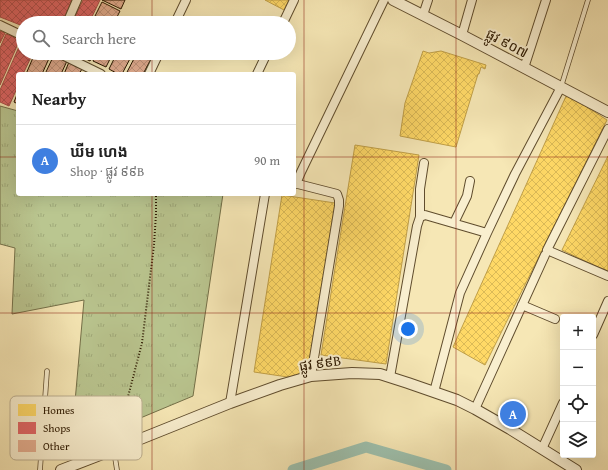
<!DOCTYPE html>
<meta charset="utf-8">
<style>
body{margin:0;font-family:"Gentium Book Plus","Noto Sans Khmer",serif;background:#f6f6f6;color:#222}
.controls{position:absolute;right:12px;bottom:12px;display:grid;overflow:hidden;border-radius:4px;box-shadow:0 4px 16px #0002}
.controls button{width:36px;height:36px;display:grid;place-items:center;padding:0;border:0;border-bottom:1px solid #e0e0e0;background:#fff;color:#222;font:20px sans-serif}
.you{position:absolute;left:408px;top:329px;width:14px;height:14px;margin:-10px;border:3px solid #fff;border-radius:50%;background:#1a73e8;box-shadow:0 0 0 6px #1a73e833}
.badge{display:grid;place-items:center;width:26px;height:26px;border-radius:50%;background:#7c3aed;color:#fff;font-size:13px;font-weight:700}
.pin{position:absolute;translate:-50% -50%;border:2px solid #fff;box-shadow:0 1px 4px #0006}
.list{margin:0;padding:0;list-style:none}
h2{display:flex;justify-content:space-between;align-items:center;height:52px;margin:0;padding:0 16px;font-size:17px}
h2 small{font-size:13px;font-weight:400;color:#767676}
.list li{display:grid;grid-template-columns:26px 1fr auto;gap:12px;align-items:center;box-sizing:border-box;height:72px;padding:0 16px;border-top:1px solid #e0e0e0}
.list b{display:block;font-size:15px;white-space:nowrap}
.list p{margin:0;font-size:13px;white-space:nowrap;color:#767676}
.list em{font-size:13px;font-style:normal;color:#767676}
.icon{flex:none;width:22px;height:22px;fill:none;stroke:currentColor;stroke-width:2;stroke-linecap:round;stroke-linejoin:round}
.map{position:relative;flex:none;width:608px;height:470px;overflow:hidden}
.search{position:absolute;background:#fff;box-shadow:0 4px 16px #0002;left:16px;top:16px;width:280px;height:44px;display:flex;align-items:center;gap:10px;box-sizing:border-box;padding:0 14px;border-radius:22px;color:#767676;font-size:15px}
.panel{position:absolute;background:#fff;box-shadow:0 4px 16px #0002;left:16px;top:72px;width:280px;height:124px;border-radius:4px}
.map>svg:first-child{display:block}
.grass{fill:url(#grass-tufts);stroke:#747048}
.homes{fill:url(#homes-cross-hatch);stroke:#c09f47}
.shops{fill:url(#shops-cross-hatch);stroke:#aa4f47}
.lines{fill:none;stroke-linecap:round;stroke-linejoin:round}
.canal{stroke:#9dc0ad;stroke-width:11}
.building{fill:url(#building-cross-hatch);stroke:#2d1900}
.service-casing{stroke:#5f4c2d;stroke-width:5.5}
.minor-casing{stroke:#5f4c2d;stroke-width:10}
.tertiary-casing{stroke:#5f4c2d;stroke-width:12}
.path{stroke:#2d1900;stroke-width:2;stroke-dasharray:1 2;stroke-linecap:butt}
.service{stroke:#f9efcf;stroke-width:4}
.minor{stroke:#f9efcf;stroke-width:8}
.tertiary{stroke:#f9efcf;stroke-width:10}
.grid{fill:none;stroke:#8f2418;stroke-width:1;stroke-opacity:0.55}
.labels{text-anchor:middle;stroke-width:4;stroke-linejoin:round;paint-order:stroke}
.street-label{font-size:14px;fill:#2d1900;stroke:#f9efcf}
.key{fill:#f9efcf;stroke:#bcaf91;stroke-width:1}
.key-label{font-size:11px;fill:#2d1900}
</style>
<div class="map">
<svg width="608" height="470" viewBox="0 0 608 470">
<defs>
<pattern id="grass-tufts" width="24" height="20" patternUnits="userSpaceOnUse"><rect width="24" height="20" fill="#bac690"/><path d="M3 7l-1-3M5 7V3M7 7l1-3M15 17l-1-3M17 17v-4M19 17l1-3" fill="none" stroke="#a0aa7a"/></pattern>
<pattern id="homes-cross-hatch" width="8" height="8" patternUnits="userSpaceOnUse"><rect width="8" height="8" fill="#ffd966"/><path d="M0 0l8 8M0 8l8-8" fill="none" stroke="#dbba57"/></pattern>
<pattern id="shops-cross-hatch" width="8" height="8" patternUnits="userSpaceOnUse"><rect width="8" height="8" fill="#e06666"/><path d="M0 0l8 8M0 8l8-8" fill="none" stroke="#b65352"/></pattern>
<pattern id="building-cross-hatch" width="8" height="8" patternUnits="userSpaceOnUse"><rect width="8" height="8" fill="#e4ae90"/><path d="M0 0l8 8M0 8l8-8" fill="none" stroke="#c4957a"/></pattern>
</defs>
<rect width="100%" height="100%" fill="#f6e7b5"/>
<filter id="stains"><feTurbulence type="fractalNoise" baseFrequency=".005" numOctaves="4"/><feColorMatrix values="0 0 0 0 .2 0 0 0 0 .09 0 0 0 0 .02 0 0 0 .5 -.17"/></filter>
<radialGradient id="worn" r=".72"><stop offset=".6" stop-color="#630" stop-opacity="0"/><stop offset="1" stop-color="#630" stop-opacity=".3"/></radialGradient>
<path class="grass" d="M0,106L18,111V194H223L193,396L71,447L84,300L12,314L15,248L0,244Z"/>
<path class="homes" d="M265,0H289L284,10Z
M423,51L429,53L441,51L486,65L485,69L481,67L479,74H478L456,147L400,136L405,103Z
M567,94L607,120L485,365L453,347Z
M355,145L419,155L386,364L321,355Z
M608,156V272L562,250Z
M282,195L335,203L308,380L254,372Z"/>
<path class="shops" d="M0,0H72L62,23H23V26L0,17Z
M83,0H100L89,23H72Z
M0,31L5,33L0,43Z
M6,34L20,39L0,85V48Z
M22,40L23,41V53H33L23,74H18V86L9,106L0,102V90Z"/>
<g class="lines">
<path class="canal" d="M293,470L366,447L446,470"/>
</g>
<path class="building" d="M102,0H125L121,9Z
M102,2L120,11L114,23H112L95,16Z
M94,17L106,23H91Z
M35,53L51,54L42,74H26Z
M77,53H94L90,61L76,54Z
M97,53H113L106,67L93,61Z
M117,53H133L122,74H118L109,69Z
M137,53L151,59L143,74H126Z
M54,55L67,61L61,74H45Z
M69,62L82,69L79,74H64Z
M18,92V104L14,102Z"/>
<g class="lines">
<defs>
<path id="service" d="M561,87L588,0
M114,451L117,470
M40,470L47,371"/>
<path id="minor" d="M423,15L428,0
M67,23L77,0
M175,23L186,0
M283,23L294,0
M0,25L23,36
M462,35L472,0
M58,53L101,74
M524,68L546,0
M149,74L159,53
M257,74L267,53
M608,129L547,250L608,276
M294,183L337,194L339,200V206L311,376
M296,184L301,172L384,0
M420,217L425,215L487,233
M454,223L467,196L470,181
M522,305L555,319
M593,335L608,301
M390,377L417,226L420,217V189L424,163
M434,392L460,293L487,233L515,174L561,87
M230,403L265,194
M475,409L545,255
M542,449L563,403"/>
<path id="tertiary" d="M393,0L462,35L608,112
M61,470L113,450L230,403L280,385L311,376L352,373L380,374L408,383L457,400L475,409L510,429L576,470"/>
</defs>
<use href="#service" class="service-casing"/>
<use href="#minor" class="minor-casing"/>
<use href="#tertiary" class="tertiary-casing"/>
<path class="path" d="M117,439L142,343L154,245L156,214V194"/>
<use href="#service" class="service"/>
<use href="#minor" class="minor"/>
<use href="#tertiary" class="tertiary"/>
</g>
<path class="grid" d="M152,0V23M304,0V470M456,0V470M152,53V74M0,157H18M294,157H608M152,194V470M0,313H608"/>
<g class="labels">
<g class="street-label">
<text transform="translate(507 43) rotate(28)" y="5">ផ្លូវ ៩០៧</text>
<text transform="translate(320 363) rotate(-8)" y="5">ផ្លូវ ៩៩B</text>
</g>
</g>
<rect x="10" y="396" width="132" height="64" rx="6" class="key"/>
<rect x="18" y="404" width="18" height="12" fill="#ffd966"/>
<rect x="18" y="422" width="18" height="12" fill="#e06666"/>
<rect x="18" y="440" width="18" height="12" fill="#e4ae90"/>
<g class="key-label">
<text x="43" y="414">Homes</text>
<text x="43" y="432">Shops</text>
<text x="43" y="450">Other</text>
</g>
<rect width="100%" height="100%" filter="url(#stains)"/>
<rect width="100%" height="100%" fill="url(#worn)"/>
</svg>
<div class="controls">
<button>+</button>
<button>−</button>
<button><svg class="icon" aria-label="locate" viewBox="0 0 24 24"><circle cx="12" cy="12" r="6"/><path d="M12 2v4M12 18v4M2 12h4M18 12h4"/></svg></button>
<button><svg class="icon" aria-label="layers" viewBox="0 0 24 24"><path d="M12 4l9 5-9 5-9-5zM3 14l9 5 9-5"/></svg></button>
</div>
<div class="you"></div>
<div class="pin badge" style="left:513px;top:414px;background:#3f7fe0">A</div>
<div class="search"><svg class="icon" aria-label="search" viewBox="0 0 24 24"><circle cx="10" cy="10" r="6"/><path d="M15 15l6 6"/></svg>Search here</div>
<section class="panel">
<h2>Nearby<small></small></h2>
<ul class="list">
<li><span class="badge" style="background:#3f7fe0">A</span><div><b>ឃីម ហេង</b><p>Shop · ផ្លូវ ៩៩B</p></div><em>90 m</em></li>
</ul>
</section>
</div>
